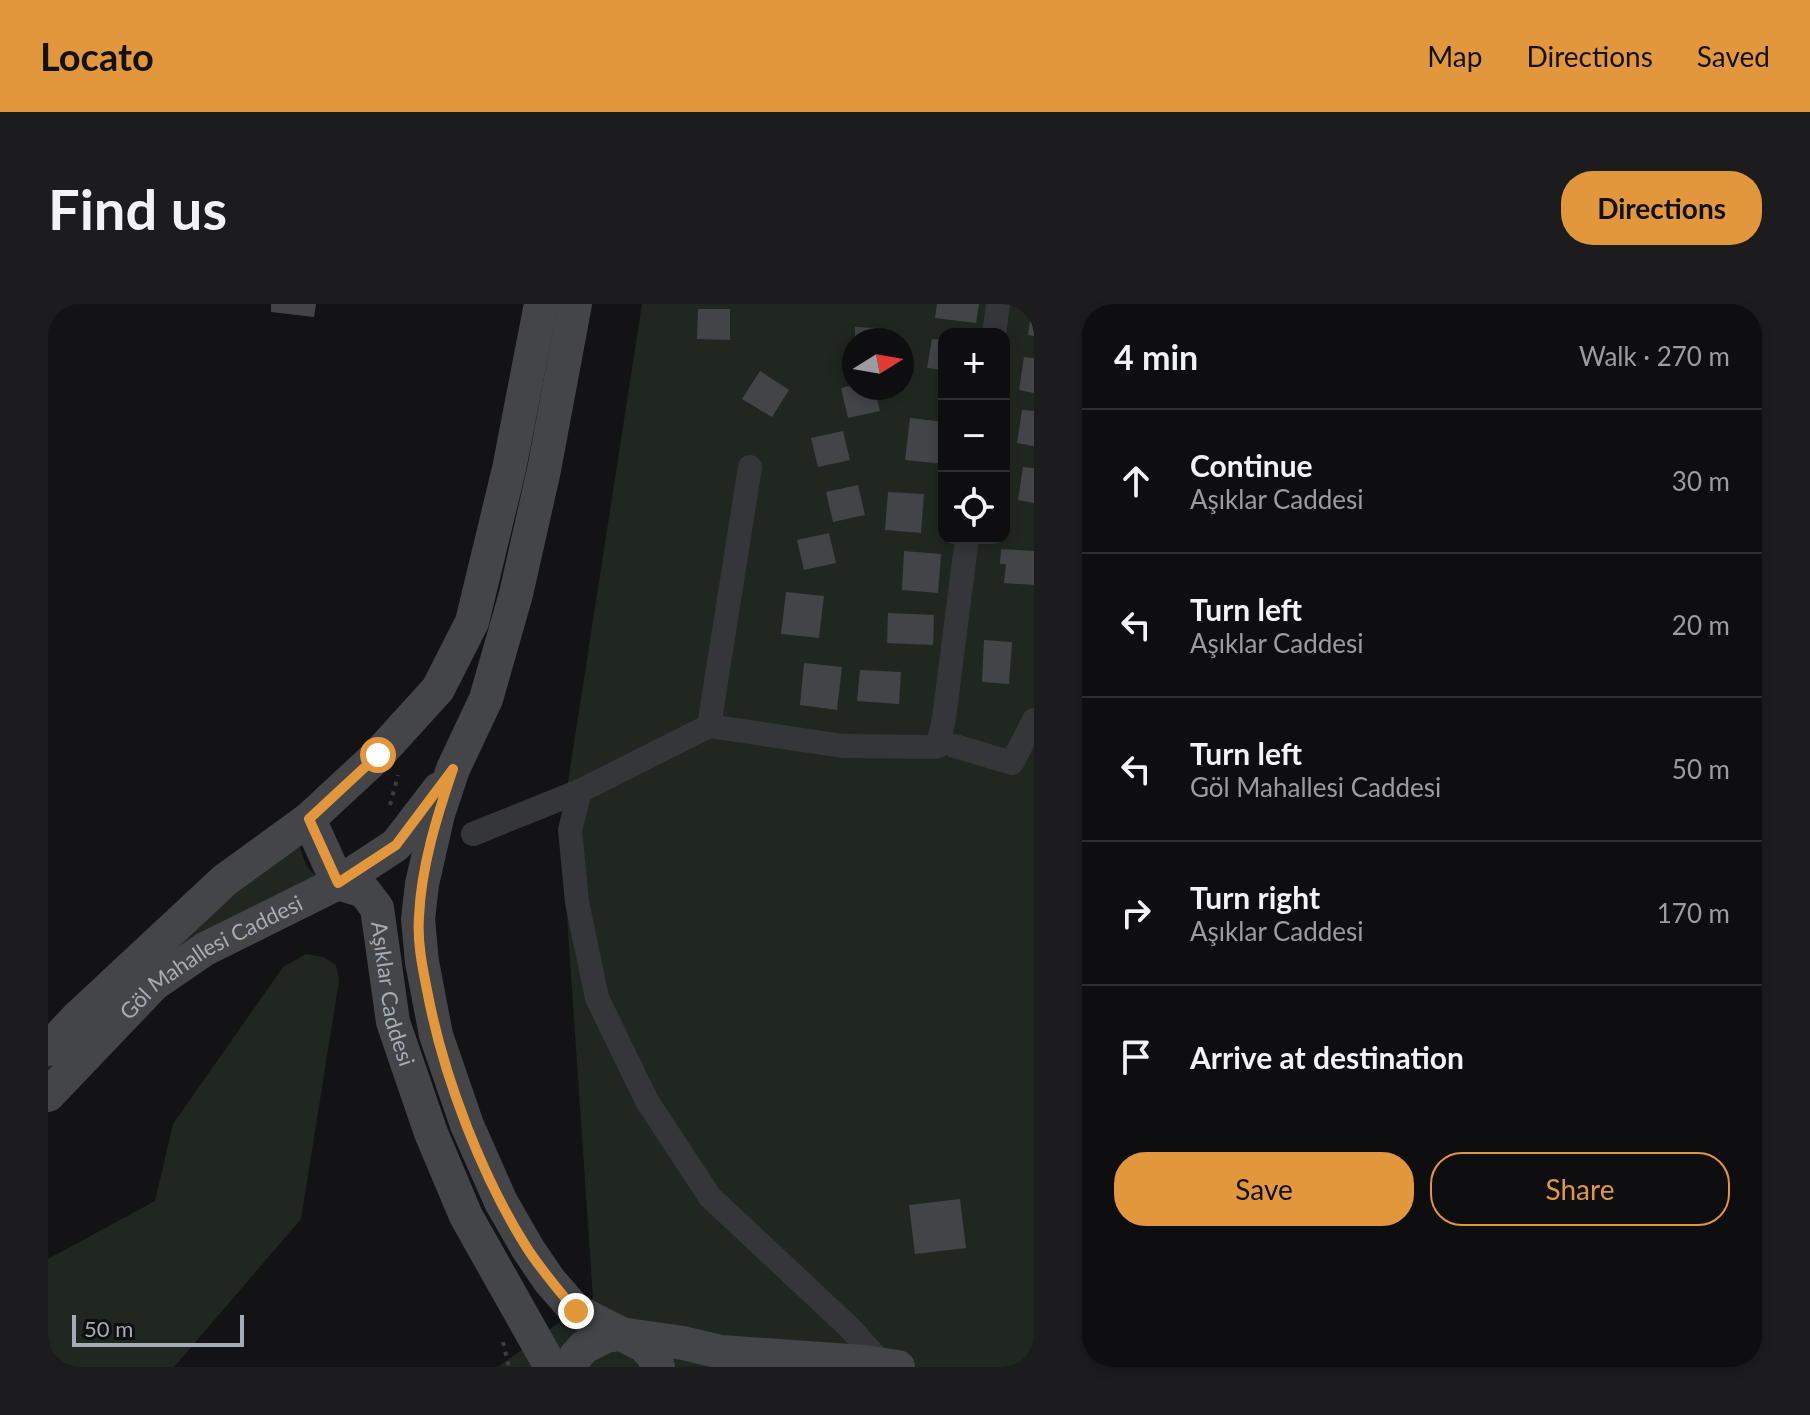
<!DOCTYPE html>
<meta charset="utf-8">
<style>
body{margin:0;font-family:Lato,sans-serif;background:#1c1c1e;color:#f1f3f6}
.controls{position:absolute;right:24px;top:24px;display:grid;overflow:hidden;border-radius:16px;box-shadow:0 4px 12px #0003}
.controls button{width:72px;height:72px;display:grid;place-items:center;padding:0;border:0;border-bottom:2px solid #2e2e30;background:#0e0e10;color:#f1f3f6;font:40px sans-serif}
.compass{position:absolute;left:794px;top:24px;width:72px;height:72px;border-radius:50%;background:#0e0e10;box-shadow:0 4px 12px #0003;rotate:79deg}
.scale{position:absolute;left:24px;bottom:20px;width:172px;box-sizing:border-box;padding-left:8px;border:4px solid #a6acb4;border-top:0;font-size:22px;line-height:28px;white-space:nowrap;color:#a6acb4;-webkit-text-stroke:6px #0e0e10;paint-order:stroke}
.stop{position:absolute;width:24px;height:24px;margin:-18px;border:6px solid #e3973d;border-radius:50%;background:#fff}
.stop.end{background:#e3973d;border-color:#fff;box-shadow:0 2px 8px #0008}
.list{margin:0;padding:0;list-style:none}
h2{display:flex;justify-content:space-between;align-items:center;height:104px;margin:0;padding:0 32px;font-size:34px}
h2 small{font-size:26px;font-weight:400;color:#9b9c9f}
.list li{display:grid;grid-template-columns:52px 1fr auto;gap:24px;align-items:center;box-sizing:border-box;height:144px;padding:0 32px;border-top:2px solid #2e2e30}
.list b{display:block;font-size:30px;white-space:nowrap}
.list p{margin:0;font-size:26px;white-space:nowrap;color:#9b9c9f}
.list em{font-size:26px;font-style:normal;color:#9b9c9f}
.actions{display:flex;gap:16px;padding:24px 32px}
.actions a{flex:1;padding:18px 0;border:2px solid #e3973d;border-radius:32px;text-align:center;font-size:28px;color:#e3973d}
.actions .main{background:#e3973d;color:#111}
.icon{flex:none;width:44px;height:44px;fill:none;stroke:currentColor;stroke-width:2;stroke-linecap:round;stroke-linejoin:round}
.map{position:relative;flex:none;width:986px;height:1063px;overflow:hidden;border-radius:32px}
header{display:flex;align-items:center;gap:48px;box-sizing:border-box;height:112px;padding:0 40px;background:#e3973d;color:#111}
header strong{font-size:38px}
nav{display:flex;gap:44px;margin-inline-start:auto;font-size:28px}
.intro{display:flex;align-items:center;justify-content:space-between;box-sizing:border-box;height:192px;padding:0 48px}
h1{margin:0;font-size:56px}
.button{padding:20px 36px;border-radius:32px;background:#e3973d;color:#111;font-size:28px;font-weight:700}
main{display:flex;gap:48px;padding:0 48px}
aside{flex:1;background:#0e0e10;border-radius:32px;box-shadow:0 4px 12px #0003}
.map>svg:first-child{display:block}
.green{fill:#202720;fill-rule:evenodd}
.building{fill:#424448}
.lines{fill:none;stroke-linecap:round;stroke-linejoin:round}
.path{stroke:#3b3d40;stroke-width:4;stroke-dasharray:4 6;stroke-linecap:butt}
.street{stroke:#353639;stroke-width:24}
.secondary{stroke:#434549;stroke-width:34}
.route{stroke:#e3973d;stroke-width:10}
.labels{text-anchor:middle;stroke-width:8;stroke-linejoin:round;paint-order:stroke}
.street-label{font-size:22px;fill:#a6acb4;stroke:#0e0e10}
</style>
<header>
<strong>Locato</strong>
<nav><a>Map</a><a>Directions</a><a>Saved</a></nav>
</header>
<div class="intro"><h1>Find us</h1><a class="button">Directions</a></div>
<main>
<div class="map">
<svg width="986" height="1063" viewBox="0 0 986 1063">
<rect width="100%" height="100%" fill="#131315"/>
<path class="green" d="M594,0H986V1063H450L545,994L513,523ZM896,30H956V234H896ZM806,36H854V84H806Z
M249,536L259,563L278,581L0,773V761L93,668Z
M258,650L275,653L288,661L291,677L253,915L126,1063H3L0,1058V955L107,897L125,820L235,663Z"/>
<path class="building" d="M223,0H268L266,13L223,8Z
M889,0H931L928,19L887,14Z
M984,0H986V32L980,31Z
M650,5H682V36L649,35Z
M807,23L833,24V36H807Z
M884,35L896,36V66L879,64Z
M976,53L986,54V89L971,86Z
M712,67L741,86L724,113L694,95Z
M806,81V84H826L832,107L800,114L793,84Z
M974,106L986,107V142L969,139Z
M862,114L896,118V160L857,156Z
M795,127L802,156L770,163L763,134Z
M975,163L986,164V199L970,196Z
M810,181L817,211L785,218L778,188Z
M840,188L876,190L873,229L837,226Z
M781,229L788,259L756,266L749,236Z
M953,245L986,247V281L956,279L958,260H952Z
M856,247L893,250L890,289L854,286Z
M738,288L776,292L771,334L733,330Z
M840,309L886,311L885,341L839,339Z
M936,336L964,338L961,380L934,378Z
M756,359L794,363L789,406L752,401Z
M812,366L853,368L851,400L809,397Z
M912,895L918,944L867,950L861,901Z"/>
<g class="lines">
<path class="path" d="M342,501L350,471
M455,1038L461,1063"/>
<path class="street" d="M946,30L950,0
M661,422L702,163
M907,442L964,459L986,416
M532,487L522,526L529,598L549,694L599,797L662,893L802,1024L835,1061
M425,530L532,487L661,422L795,442L883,443L890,442L896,414L919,234"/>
<g class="secondary">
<path d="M527,0L496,166L468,290L438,395L405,465L390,510L374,580L370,615L374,658L388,731L419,821L453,898L480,945L501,976L528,1007L595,1041L605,1051L610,1063"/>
<path id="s1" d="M261,515L290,579L316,587L329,604L345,718L383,829L418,912L503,1063"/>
<path d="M0,745L28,715L177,576L261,515L330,451L390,385L424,318L461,165L493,0"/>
<path id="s2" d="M0,791L106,680L157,645L290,579L348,541L391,485"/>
<path d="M523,1063L528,1052L536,1043L558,1032L572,1030L635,1039L673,1048L816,1058L850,1063"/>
</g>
</g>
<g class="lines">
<path class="route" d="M330,451L261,515L290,579L348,541L405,465C389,512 373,563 371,613C369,639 375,666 380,691C396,774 434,873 479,944C494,967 511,987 528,1007"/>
</g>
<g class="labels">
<g class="street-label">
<text dy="8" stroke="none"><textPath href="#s2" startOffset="216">Göl Mahallesi Caddesi</textPath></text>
<text dy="8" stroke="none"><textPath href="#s1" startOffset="206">Aşıklar Caddesi</textPath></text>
</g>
</g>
</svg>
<div class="controls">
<button>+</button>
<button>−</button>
<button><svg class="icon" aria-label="locate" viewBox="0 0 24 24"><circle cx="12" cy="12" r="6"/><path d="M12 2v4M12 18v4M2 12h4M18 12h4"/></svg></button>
</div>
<svg class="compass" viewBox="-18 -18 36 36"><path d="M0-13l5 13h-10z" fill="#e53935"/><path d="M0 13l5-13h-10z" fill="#9b9c9f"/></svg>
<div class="scale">50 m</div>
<div class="stop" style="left:330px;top:451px"></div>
<div class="stop end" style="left:528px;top:1007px"></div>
</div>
<aside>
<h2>4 min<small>Walk · 270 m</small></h2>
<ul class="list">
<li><svg class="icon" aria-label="ahead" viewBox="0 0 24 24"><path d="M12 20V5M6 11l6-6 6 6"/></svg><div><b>Continue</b><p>Aşıklar Caddesi</p></div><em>30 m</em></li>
<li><svg class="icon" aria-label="left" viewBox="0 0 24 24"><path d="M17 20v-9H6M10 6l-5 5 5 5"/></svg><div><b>Turn left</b><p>Aşıklar Caddesi</p></div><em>20 m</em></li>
<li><svg class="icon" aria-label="left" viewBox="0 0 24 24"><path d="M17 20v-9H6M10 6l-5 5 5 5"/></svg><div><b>Turn left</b><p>Göl Mahallesi Caddesi</p></div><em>50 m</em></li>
<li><svg class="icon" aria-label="right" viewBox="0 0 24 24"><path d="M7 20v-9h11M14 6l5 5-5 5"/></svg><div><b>Turn right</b><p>Aşıklar Caddesi</p></div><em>170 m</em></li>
<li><svg class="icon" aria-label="arrive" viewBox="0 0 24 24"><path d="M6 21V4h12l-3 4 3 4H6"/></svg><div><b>Arrive at destination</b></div></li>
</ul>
<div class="actions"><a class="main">Save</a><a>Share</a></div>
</aside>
</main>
